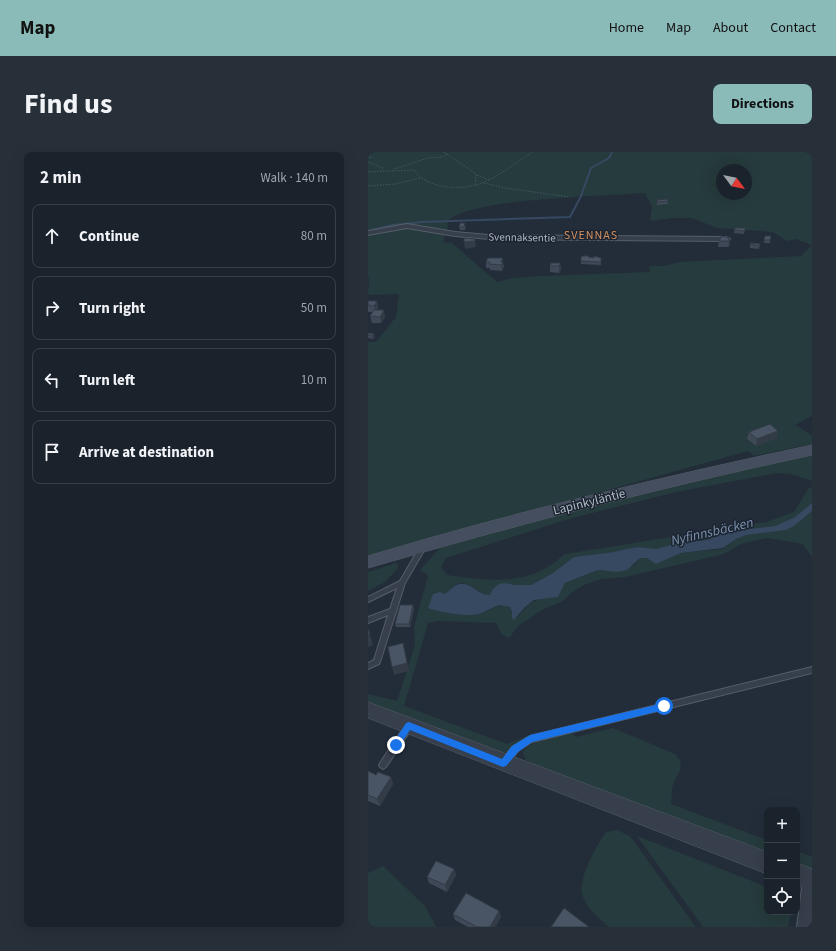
<!DOCTYPE html>
<meta charset="utf-8">
<style>
body{margin:0;font-family:"Source Sans 3",sans-serif;background:#272f38;color:#f1f3f6}
.controls{position:absolute;right:12px;bottom:12px;display:grid;overflow:hidden;border-radius:8px;box-shadow:0 4px 16px #0002}
.controls button{width:36px;height:36px;display:grid;place-items:center;padding:0;border:0;border-bottom:1px solid #383f48;background:#1a222c;color:#f1f3f6;font:20px sans-serif}
.compass{position:absolute;left:348px;top:12px;width:36px;height:36px;border-radius:50%;background:#1a222c;box-shadow:0 4px 16px #0002;rotate:122deg}
.stop{position:absolute;width:12px;height:12px;margin:-9px;border:3px solid #1a73e8;border-radius:50%;background:#fff}
.stop.end{background:#1a73e8;border-color:#fff;box-shadow:0 1px 4px #0008}
.list{margin:0;padding:0;list-style:none}
h2{display:flex;justify-content:space-between;align-items:center;height:52px;margin:0;padding:0 16px;font-size:17px}
h2 small{font-size:13px;font-weight:400;color:#9fa4a9}
.list li{display:grid;grid-template-columns:26px 1fr auto;gap:12px;align-items:center;box-sizing:border-box;height:64px;margin:0 8px 8px;padding:0 8px;border:1px solid #383f48;border-radius:8px}
.list b{display:block;font-size:15px;white-space:nowrap}
.list em{font-size:13px;font-style:normal;color:#9fa4a9}
.icon{flex:none;width:22px;height:22px;fill:none;stroke:currentColor;stroke-width:2;stroke-linecap:round;stroke-linejoin:round}
.map{position:relative;flex:none;width:444px;height:775px;overflow:hidden;border-radius:8px}
header{display:flex;align-items:center;gap:24px;box-sizing:border-box;height:56px;padding:0 20px;background:#8bbbb9;color:#111}
header strong{font-size:19px}
nav{display:flex;gap:22px;margin-inline-start:auto;font-size:14px}
.intro{display:flex;align-items:center;justify-content:space-between;box-sizing:border-box;height:96px;padding:0 24px}
h1{margin:0;font-size:28px}
.button{padding:10px 18px;border-radius:8px;background:#8bbbb9;color:#111;font-size:14px;font-weight:700}
main{display:flex;gap:24px;padding:0 24px}
aside{flex:1;background:#1a222c;border-radius:8px;box-shadow:0 4px 16px #0002}
.map>svg:first-child{display:block}
.green{fill:#263b3d;fill-rule:evenodd}
.water{fill:#364961}
.lines{fill:none;stroke-linecap:round;stroke-linejoin:round}
.stream{stroke:#364961;stroke-width:2}
.service-casing{stroke:#555d69;stroke-width:2}
.minor-casing{stroke:#555d69;stroke-width:2}
.tertiary-casing{stroke:#555d69;stroke-width:1}
.secondary-casing{stroke:#555d69;stroke-width:1}
.path{stroke:#44585b;stroke-width:1;stroke-dasharray:1.5 1.5;stroke-linecap:butt}
.service{fill:#363f4b;fill-rule:evenodd}
.minor{fill:#363f4b;fill-rule:evenodd}
.tertiary{fill:#363f4b;fill-rule:evenodd}
.secondary{fill:#444e5e;fill-rule:evenodd}
.wall{fill:#3f4856}
.shaded-wall{fill:#333b46}
.building{fill:#495464;stroke:#333b46}
.route{fill:#1a73e8}
.labels{text-anchor:middle;stroke-width:3;stroke-linejoin:round;paint-order:stroke}
.far-street-label{font-size:11px;fill:#b2bac7;stroke:#1c2430}
.far-neighbourhood-label{font-size:12px;letter-spacing:1px;fill:#d29061;stroke:#1c2430}
.street-label{font-size:13px;fill:#b2bac7;stroke:#1c2430}
.water-label{font-size:14px;font-style:italic;fill:#7a91ae;stroke:#1c2430}
</style>
<header>
<strong>Map</strong>
<nav><a>Home</a><a>Map</a><a>About</a><a>Contact</a></nav>
</header>
<div class="intro"><h1>Find us</h1><a class="button">Directions</a></div>
<main>
<aside>
<h2>2 min<small>Walk · 140 m</small></h2>
<ul class="list">
<li><svg class="icon" aria-label="ahead" viewBox="0 0 24 24"><path d="M12 20V5M6 11l6-6 6 6"/></svg><div><b>Continue</b></div><em>80 m</em></li>
<li><svg class="icon" aria-label="right" viewBox="0 0 24 24"><path d="M7 20v-9h11M14 6l5 5-5 5"/></svg><div><b>Turn right</b></div><em>50 m</em></li>
<li><svg class="icon" aria-label="left" viewBox="0 0 24 24"><path d="M17 20v-9H6M10 6l-5 5 5 5"/></svg><div><b>Turn left</b></div><em>10 m</em></li>
<li><svg class="icon" aria-label="arrive" viewBox="0 0 24 24"><path d="M6 21V4h12l-3 4 3 4H6"/></svg><div><b>Arrive at destination</b></div></li>
</ul>
</aside>
<div class="map">
<svg width="444" height="775" viewBox="0 0 444 775">
<rect width="100%" height="100%" fill="#232d3a"/>
<path class="green" d="M0,0H444V264L427,273L444,283V292L386,304L380,299L0,405V190H8L28,165L31,142L0,143L1,126H0ZM354,18H378V42H354ZM277,41L284,55L282,69L304,66H324L349,76L405,80L419,89L428,87L444,93L433,104L312,110L296,114H281L282,120L172,124L145,126L129,130L84,91L75,90L80,74L79,70C97,46 241,44 277,41Z
M444,303V329L423,322L409,321L308,340L204,366L78,406L73,415L79,423C123,429 162,435 197,402L398,370L426,360L440,337L444,335V351L427,365L408,374L370,378L357,380L340,388L314,390L288,397L271,395L258,397L246,400L206,405L185,421L163,433H147L137,431L122,443H118C109,439 96,425 86,434C82,438 82,440 76,442L112,462L131,453L142,455L144,460V466H149C161,449 170,445 190,445L197,431L231,418L250,420L266,413L272,406H279L288,411L313,401L355,397L368,387L379,383L399,380L444,359V405L435,392L398,386L373,392L356,402L257,425L233,427L216,433L203,441L195,449L174,458L150,474L141,486L134,483L128,471L71,469L60,471L36,554L139,592L160,584L139,600H133L0,550V542L29,549L47,493L46,475L60,424L52,418L72,396L87,391L239,349Z
M28,411L30,413V416L17,430L0,439V420Z
M245,576L307,602C319,614 309,621 305,633C303,639 304,646 303,652L399,688V701L170,615L158,608L155,600C164,587 189,585 204,581L208,585Z
M249,678L262,684L328,775H241C231,766 217,755 214,742C210,727 229,692 238,680Z
M269,684L399,735V760H423L420,775H335Z
M429,699L444,705V718L429,713Z
M15,714L57,754L68,775H0V721Z"/>
<path class="water" d="M444,351V359L426,374L418,378L379,383L368,387L355,396L313,401L288,412L279,406H272L259,418L250,420L230,418L197,431L190,445L166,448L156,456L146,468L144,466V460L142,455L131,453C125,455 120,458 114,461C102,466 71,460 60,456L65,442L72,440L76,442C83,439 85,433 92,432C104,430 111,444 122,443L125,437L131,432L137,431L147,433H163L185,421L206,405L246,400L258,397L271,395L288,397L314,390L340,388L357,380L370,378L407,374L427,365Z"/>
<g class="lines">
<path class="stream" d="M0,79L25,73L54,70L202,65L213,44L223,16L241,6L244,0"/>
<defs>
<path id="service" d="M53,393H55L58,395L37,431L12,510L11,512L0,517V511L6,508L20,463L0,471V465L22,457L29,436L0,450V445L32,429Z
M444,515V521L164,590L150,599L141,610L138,611L135,610L134,608L144,595L162,584Z
M41,571L44,572L45,574L44,576L18,615L15,617L12,615L11,613L12,611L38,572Z"/>
<path id="minor" d="M39,72L87,80L121,83L358,85L362,87L358,89L121,87L87,84L39,76L0,83V79Z
M444,719V775H429L435,728L438,722Z"/>
<path id="tertiary" d="M0,550L399,700V722L0,566Z
M429,711L444,717V739L429,733Z"/>
<path id="secondary" d="M444,293V303C294,335 147,373 0,416V404C146,360 294,325 444,293Z"/>
</defs>
<use href="#service" class="service-casing"/>
<use href="#minor" class="minor-casing"/>
<use href="#tertiary" class="tertiary-casing"/>
<use href="#secondary" class="secondary-casing"/>
<path class="path" d="M76,0L108,22L107,34
M0,5H3L0,6
M0,10L15,16L13,19
M26,17L60,6L74,5L80,2
M0,20L46,18C49,21 51,25 55,27C71,37 96,38 114,31C128,26 151,9 164,0
M109,23L121,28
M116,31L137,36L202,45
M0,34L27,32L53,26"/>
<use href="#service" class="service"/>
<use href="#minor" class="minor"/>
<use href="#tertiary" class="tertiary"/>
<use href="#secondary" class="secondary"/>
</g>
<path class="wall" d="M289,48L300,49V52L289,53Z
M98,74L97,78H92L91,75Z
M367,76H377L376,82L366,81Z
M397,84H403L402,91H396Z
M361,87H362V93L360,95H350L351,89Z
M382,92H392L391,97L382,96Z
M221,105L233,109V113L213,112V109Z
M120,106L136,113L135,117L134,119L122,118V116H118V110Z
M192,111L193,118L191,121L182,120V114Z
M0,149H9L10,156L9,158L17,165L13,171H4L2,164L5,160H0Z
M0,181L7,185L5,187L0,186Z
M381,280L409,286L388,294L379,287Z
M45,453L46,457L42,475H28L27,472Z
M0,619L8,623L23,625L25,632L12,654L0,649Z
M86,717L88,723L79,740L61,731L59,725Z
M131,759L133,765L127,775H100L87,768L85,762Z"/>
<path class="shaded-wall" d="M362,87V93L360,95L361,89Z
M107,89L108,95L97,97L96,90Z
M135,106V117L134,119L133,110Z
M192,111L193,118L191,121V114Z
M9,149L10,156L8,160L6,154Z
M16,158L17,165L13,171L12,165Z
M6,182L7,185L5,187L4,184Z
M410,279L409,286L388,294L389,287Z
M45,453L46,457L42,475L41,472Z
M2,482L5,493L0,495V483Z
M37,498L41,519L26,523L24,515Z
M23,625L25,632L12,654L9,647Z
M86,717L88,723L79,740L77,733Z
M131,759L133,765L127,775H122Z"/>
<path class="building" d="M299,47L300,49L290,50L289,48Z
M92,71H97L96,75H91Z
M367,76H377V79L366,78Z
M354,84L361,86L360,87H362L361,89H351Z
M397,84H403L402,88H396Z
M96,86L107,87V89L96,90Z
M383,91L392,92L391,94L382,92Z
M216,104H221L220,105L226,106V104L233,106V110L213,109V105Z
M120,106H135L133,110L135,111L134,113L121,112L122,110H118Z
M183,111H192L191,114H182Z
M0,149H9L6,154L0,153Z
M6,158H16L12,165L2,164Z
M0,181L6,182L4,184L0,183Z
M402,272L410,279L389,287L381,280Z
M32,453H45L41,472H27Z
M0,477L2,482L0,483Z
M35,491L39,511L24,515L20,495Z
M0,619L8,623L10,620L23,625L9,647L0,643Z
M68,709L86,717L77,733L59,725Z
M98,741L131,759L122,775H109L85,762Z
M196,756L221,775H183Z"/>
<path class="route" d="M296,551L300,554L296,558L164,590L150,600L138,614L135,615L42,578L31,595H25L24,593L38,571L41,570L134,607L144,594L162,583Z"/>
<g class="labels">
<g class="far-street-label">
<text transform="translate(154 85) rotate(1)" y="4">Svennaksentie</text>
</g>
<g class="far-neighbourhood-label">
<text x="223" y="87">SVENNAS</text>
</g>
<g class="street-label">
<text transform="translate(221 349) rotate(-14)" y="5">Lapinkyläntie</text>
</g>
<g class="water-label">
<text transform="translate(344 379) rotate(-13)" y="5">Nyfinnsbäcken</text>
</g>
</g>
</svg>
<div class="controls">
<button>+</button>
<button>−</button>
<button><svg class="icon" aria-label="locate" viewBox="0 0 24 24"><circle cx="12" cy="12" r="6"/><path d="M12 2v4M12 18v4M2 12h4M18 12h4"/></svg></button>
</div>
<svg class="compass" viewBox="-18 -18 36 36"><path d="M0-13l5 13h-10z" fill="#e53935"/><path d="M0 13l5-13h-10z" fill="#9fa4a9"/></svg>
<div class="stop" style="left:296px;top:554px"></div>
<div class="stop end" style="left:28px;top:593px"></div>
</div>
</main>
